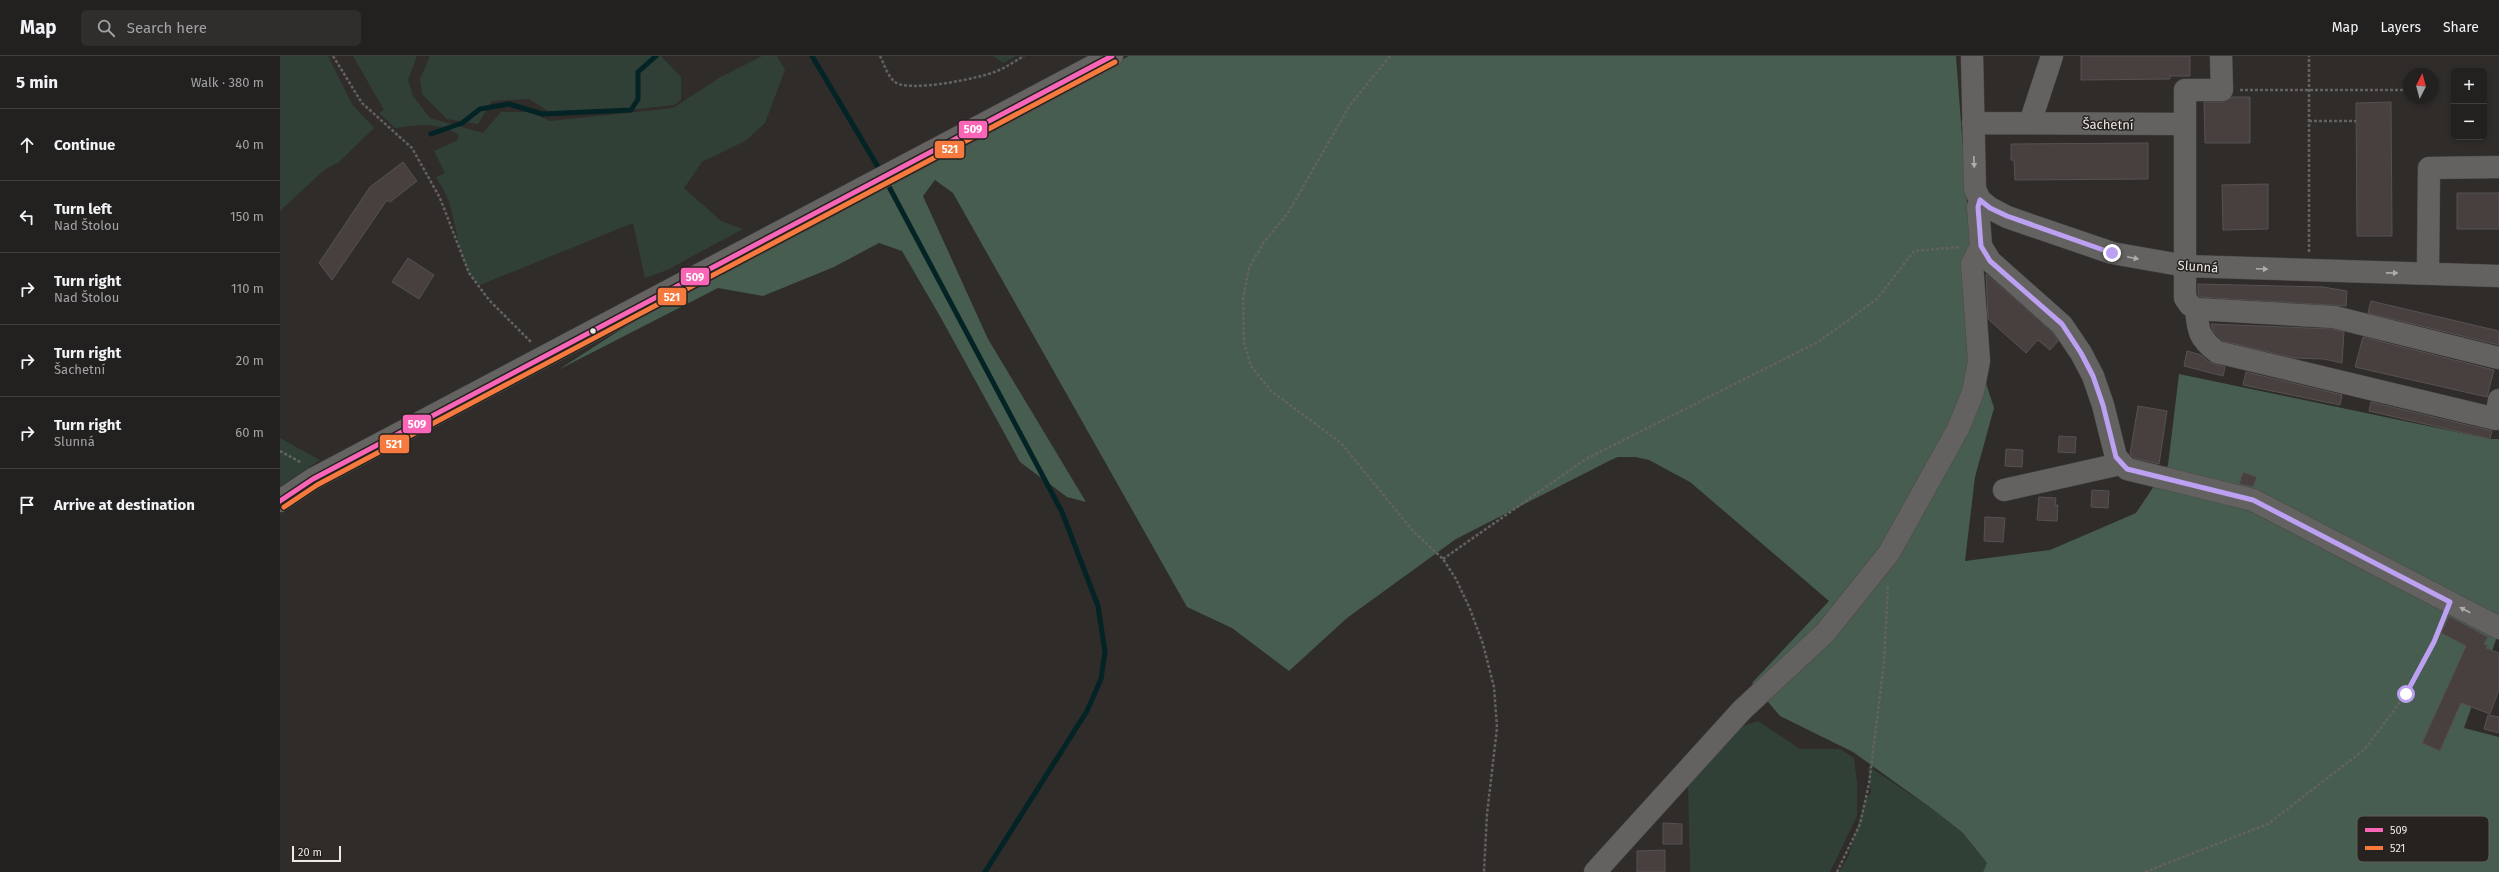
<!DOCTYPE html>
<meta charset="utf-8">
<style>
body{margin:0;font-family:"Fira Sans",sans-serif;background:#2f2e2d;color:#f1f3f6}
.controls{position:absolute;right:12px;top:12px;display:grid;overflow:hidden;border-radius:6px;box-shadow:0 2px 6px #0003}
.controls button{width:36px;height:36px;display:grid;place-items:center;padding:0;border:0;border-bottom:1px solid #403e3e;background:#232120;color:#f1f3f6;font:20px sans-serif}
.compass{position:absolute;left:2123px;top:12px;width:36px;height:36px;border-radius:50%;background:#232120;box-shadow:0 2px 6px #0003;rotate:6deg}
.scale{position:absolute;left:12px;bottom:10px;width:49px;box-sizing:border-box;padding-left:4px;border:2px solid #ece9e7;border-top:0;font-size:11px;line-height:14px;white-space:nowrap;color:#ece9e7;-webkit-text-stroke:3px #26221f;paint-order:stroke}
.stop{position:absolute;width:12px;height:12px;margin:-9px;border:3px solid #bca0f2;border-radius:50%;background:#fff}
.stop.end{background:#bca0f2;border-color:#fff;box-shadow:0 1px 4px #0008}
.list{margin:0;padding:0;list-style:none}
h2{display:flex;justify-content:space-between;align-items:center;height:52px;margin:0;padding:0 16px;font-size:17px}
h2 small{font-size:13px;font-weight:400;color:#a3a3a5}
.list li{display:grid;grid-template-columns:26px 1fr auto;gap:12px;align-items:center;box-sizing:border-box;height:72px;padding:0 16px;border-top:1px solid #403e3e}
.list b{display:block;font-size:15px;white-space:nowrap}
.list p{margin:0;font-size:13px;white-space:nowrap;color:#a3a3a5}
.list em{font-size:13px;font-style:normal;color:#a3a3a5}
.icon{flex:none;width:22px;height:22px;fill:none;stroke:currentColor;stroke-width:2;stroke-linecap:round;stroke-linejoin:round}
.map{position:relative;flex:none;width:2219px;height:816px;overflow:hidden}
header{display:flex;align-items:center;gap:24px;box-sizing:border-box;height:56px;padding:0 20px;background:#232120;border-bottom:1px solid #403e3e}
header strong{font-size:19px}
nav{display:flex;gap:22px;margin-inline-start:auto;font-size:14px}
.search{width:280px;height:36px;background:#2f2e2d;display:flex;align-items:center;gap:10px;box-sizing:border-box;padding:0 14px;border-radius:6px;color:#a3a3a5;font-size:15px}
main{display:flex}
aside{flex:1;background:#232120}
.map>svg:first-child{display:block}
.green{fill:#314036}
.forest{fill:#465d4f}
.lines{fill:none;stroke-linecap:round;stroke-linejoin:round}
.stream{stroke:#042325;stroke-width:5}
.building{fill:#48403e;stroke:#555252}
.minor-casing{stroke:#4c4a49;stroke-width:23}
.major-casing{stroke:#4c4a49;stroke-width:23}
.path{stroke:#636261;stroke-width:2.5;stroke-dasharray:3 2;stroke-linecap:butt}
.minor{stroke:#646261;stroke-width:22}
.major{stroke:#656361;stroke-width:22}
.bus-1-casing{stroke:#26221f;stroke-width:8}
.bus-2-casing{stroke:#26221f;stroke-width:8}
.bus-1{stroke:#fa66b7;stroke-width:5}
.bus-2{stroke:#f6793e;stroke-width:5}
.oneway{fill:#afacab}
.route{stroke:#bca0f2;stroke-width:5}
.bus-dot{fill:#ece9e7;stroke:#26221f;stroke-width:1.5}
.labels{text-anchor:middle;stroke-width:3;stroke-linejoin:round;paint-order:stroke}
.street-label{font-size:13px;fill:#ece9e7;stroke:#26221f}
.key{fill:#26221f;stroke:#615e5b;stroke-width:1}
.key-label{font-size:11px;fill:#ece9e7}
.line-badge{stroke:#26221f;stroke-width:1.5}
.badge-label{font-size:11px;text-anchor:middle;font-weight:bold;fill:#fff}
</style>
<header>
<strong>Map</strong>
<div class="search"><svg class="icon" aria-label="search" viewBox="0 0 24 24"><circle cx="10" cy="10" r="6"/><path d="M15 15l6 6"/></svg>Search here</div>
<nav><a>Map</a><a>Layers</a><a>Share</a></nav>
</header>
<main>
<aside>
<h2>5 min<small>Walk · 380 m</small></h2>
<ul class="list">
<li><svg class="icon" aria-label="ahead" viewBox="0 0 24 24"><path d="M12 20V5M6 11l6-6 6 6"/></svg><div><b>Continue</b></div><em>40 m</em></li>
<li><svg class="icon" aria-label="left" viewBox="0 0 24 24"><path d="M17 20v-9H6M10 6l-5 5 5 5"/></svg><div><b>Turn left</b><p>Nad Štolou</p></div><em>150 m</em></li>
<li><svg class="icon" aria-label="right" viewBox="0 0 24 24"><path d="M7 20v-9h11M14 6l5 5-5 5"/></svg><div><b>Turn right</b><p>Nad Štolou</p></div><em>110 m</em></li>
<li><svg class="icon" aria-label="right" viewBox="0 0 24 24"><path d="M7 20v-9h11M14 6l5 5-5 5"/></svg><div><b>Turn right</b><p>Šachetní</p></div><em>20 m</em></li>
<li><svg class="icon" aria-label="right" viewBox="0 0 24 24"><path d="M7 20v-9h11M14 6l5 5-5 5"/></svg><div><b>Turn right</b><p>Slunná</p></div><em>60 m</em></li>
<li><svg class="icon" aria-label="arrive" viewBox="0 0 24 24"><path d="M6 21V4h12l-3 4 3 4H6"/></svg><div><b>Arrive at destination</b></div></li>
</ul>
</aside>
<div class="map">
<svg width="2219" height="816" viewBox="0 0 2219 816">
<rect width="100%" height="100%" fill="#2f2c2a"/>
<path class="green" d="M0,0H48L72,48L94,72L59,106L44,114L0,155Z
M73,0H137L128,24L133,40L150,62L203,77L221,56H251L270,65L393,52L439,22L482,0H497L505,14L485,67L465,85L422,106L404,132L441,165L463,173L387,214L365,222L353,167L200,229C178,211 177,168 168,143C165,136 160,128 156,121L165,117L154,95L178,84V78C158,66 137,69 115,72L99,57L104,54Z
M150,0H381L401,21V44L394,49L348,54L268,55L249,43L212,45L198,68L167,63L142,38L140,23Z
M713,0H736L723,7Z
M0,382L40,404L0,431Z
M1478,665L1520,693H1560L1574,702L1577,727V760L1550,816H1410L1408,728L1454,673Z
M1588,710L1651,752L1685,779L1707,807L1703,816H1559L1568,801L1586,743L1591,737Z"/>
<path class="forest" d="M849,0H1676L1699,305L1714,352L1695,421L1685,505L1770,494L1856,457L1888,409L1899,318L2210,383H2219V570L2217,581L2184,672L2219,681V816H1703L1707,807L1683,777L1651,752L1573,696L1500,660L1472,627L1549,545L1410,426L1369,404L1355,401H1338L1331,404L1176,483L1067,562L1009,615L952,572L907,551L673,137L655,124L643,140L708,283L806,446L787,441L740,406L661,262L622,195L599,187L554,211L483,240L438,232L278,314L365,258Z"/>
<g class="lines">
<path class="stream" d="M532,0L601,116
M151,78L182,67L200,53L229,48L262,58L351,54L358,43V16L376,0
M606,125L782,456L818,550L825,596L821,623L807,655L705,816"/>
</g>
<path class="building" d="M1801,0H1910V20H1890V23L1801,24Z
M1952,41H1970V87H1925L1924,46H1942Z
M2111,46L2112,180H2077L2076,47Z
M1868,87V123L1735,124L1734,104H1731V88Z
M123,106L137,125L110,146L107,144L52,224L39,207L90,131Z
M1988,128V173L1943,174L1942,129Z
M2177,137H2219V173H2177Z
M128,202L154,219L139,243L112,226Z
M1706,218L1773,277L1778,285L1770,294L1758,284L1746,297L1708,263Z
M1918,228L2043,231L2067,235L2066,250L1920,241L1918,238Z
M2091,245L2219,275V289L2088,257Z
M1931,268L2052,273L2064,276L2062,307L2044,303L2014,302L1943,285L1933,275Z
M2083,281L2214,314L2207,341L2075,311Z
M1907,295L1921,299L1929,306L1945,311L1943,320L1904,310Z
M1966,316L2062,339L2060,349L1963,329Z
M2091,346L2212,375L2210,383L2089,355Z
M1858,350L1887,355L1879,408L1854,402L1850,398Z
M1779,380L1796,381L1795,397L1778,396Z
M1726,393L1743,394L1742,411L1725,410Z
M1963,416L1977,421L1973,431L1959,428Z
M1812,434L1829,435L1828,452L1811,451Z
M1759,441L1776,442L1775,449H1778L1777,465L1757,464Z
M1705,461L1725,462L1723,486L1704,485Z
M2169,560L2208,581L2204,588L2208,590L2206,592L2219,597V634L2210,658L2181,647L2160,695L2142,687L2186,590L2161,577Z
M2208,659L2219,661V677L2204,673Z
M1383,767L1402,768V788H1383Z
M1385,794V816H1357V795Z"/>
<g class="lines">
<defs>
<path id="minor" d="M1692,0L1695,133L1700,144L1698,151L1701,190L1710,205L1782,269L1801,297L1813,320L1823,349L1836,401L1847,413L1973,444L2219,572
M1941,0L1942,34H1905V242L1910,249L1916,253L2054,261L2219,302
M1693,67L1905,68
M1750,67L1772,0
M1700,144L1710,152L1727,161L1832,197L1906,210L2219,220
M2148,217L2149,112L2219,111
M1916,253C1918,275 1919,282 1937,296L2216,363L2219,344
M1724,434L1840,408
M1315,816L1462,654L1545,577L1609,497L1678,373L1693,336L1699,305L1692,208L1701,190"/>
<path id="major" d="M0,445L33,423L832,0"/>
</defs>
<use href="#minor" class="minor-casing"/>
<use href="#major" class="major-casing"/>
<path class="path" d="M53,0L82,47L132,92L160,142L189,217L209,244L251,286
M600,0C604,8 608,21 615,26C629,37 701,22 717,15C727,11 735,5 744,0
M1110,0L1070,49L1008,157L984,186L969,212L963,243L964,287L971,310L991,335L1061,387L1133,475L1163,503L1176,523L1190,553L1203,588L1214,631L1217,672L1207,758L1204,816
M1960,34H2129
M2029,65H2076
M2029,196V0
M0,395L22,407
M1163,503L1306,403L1538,286L1597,243L1634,195L1679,191
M1557,816L1580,768L1589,728L1604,607L1608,529
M1865,816L1988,768L2085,693L2126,638L2163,563"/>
<use href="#minor" class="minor"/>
<use href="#major" class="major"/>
<defs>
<path id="bus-1" d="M0,445L33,423L832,0"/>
<path id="bus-2" d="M4,451L37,429L835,6"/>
</defs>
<use href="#bus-1" class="bus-1-casing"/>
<use href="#bus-2" class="bus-2-casing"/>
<use href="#bus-1" class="bus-1"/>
<use href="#bus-2" class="bus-2"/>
</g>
<defs><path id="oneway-solid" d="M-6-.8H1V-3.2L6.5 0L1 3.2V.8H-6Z"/></defs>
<g class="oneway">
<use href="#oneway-solid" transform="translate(1694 106) rotate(88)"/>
<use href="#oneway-solid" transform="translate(1853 202) rotate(12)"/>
<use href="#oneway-solid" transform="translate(1982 213) rotate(2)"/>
<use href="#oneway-solid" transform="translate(2112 217) rotate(1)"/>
<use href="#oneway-solid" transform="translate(2185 554) rotate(-152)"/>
</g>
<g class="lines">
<path class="route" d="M1832,197L1727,160L1710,152L1700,144L1698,151L1701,190L1710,205L1782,268L1801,297L1813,320L1823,349L1836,401L1847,413L1973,444L2170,546L2154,586L2126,638"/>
</g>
<circle class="bus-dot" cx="313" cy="275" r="3.5"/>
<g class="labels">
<g class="street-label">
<text transform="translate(1828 68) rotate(1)" y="5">Šachetní</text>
<text transform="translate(1918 210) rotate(4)" y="5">Slunná</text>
</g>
</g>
<rect x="2077" y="760" width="132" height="46" rx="6" class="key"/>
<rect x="2085" y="772" width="18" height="4" fill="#fa66b7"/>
<rect x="2085" y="790" width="18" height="4" fill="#f6793e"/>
<g class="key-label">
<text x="2110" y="778">509</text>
<text x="2110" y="796">521</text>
</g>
<g class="line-badge">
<rect x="678" y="64" width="30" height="19" rx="4" fill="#fa66b7"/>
<rect x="654" y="84" width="31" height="19" rx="4" fill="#f6793e"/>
<rect x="400" y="211" width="30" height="19" rx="4" fill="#fa66b7"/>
<rect x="377" y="231" width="30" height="19" rx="4" fill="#f6793e"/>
<rect x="122" y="358" width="30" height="20" rx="4" fill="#fa66b7"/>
<rect x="99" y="378" width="31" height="20" rx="4" fill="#f6793e"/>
</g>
<g class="badge-label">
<text x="693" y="77">509</text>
<text x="670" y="97">521</text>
<text x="415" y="225">509</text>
<text x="392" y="245">521</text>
<text x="137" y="372">509</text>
<text x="114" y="392">521</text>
</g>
</svg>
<div class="controls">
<button>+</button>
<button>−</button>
</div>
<svg class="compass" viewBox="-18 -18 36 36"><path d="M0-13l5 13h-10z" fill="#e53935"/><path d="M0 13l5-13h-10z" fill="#a3a3a5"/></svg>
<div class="scale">20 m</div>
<div class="stop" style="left:2126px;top:638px"></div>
<div class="stop end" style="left:1832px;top:197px"></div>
</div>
</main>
